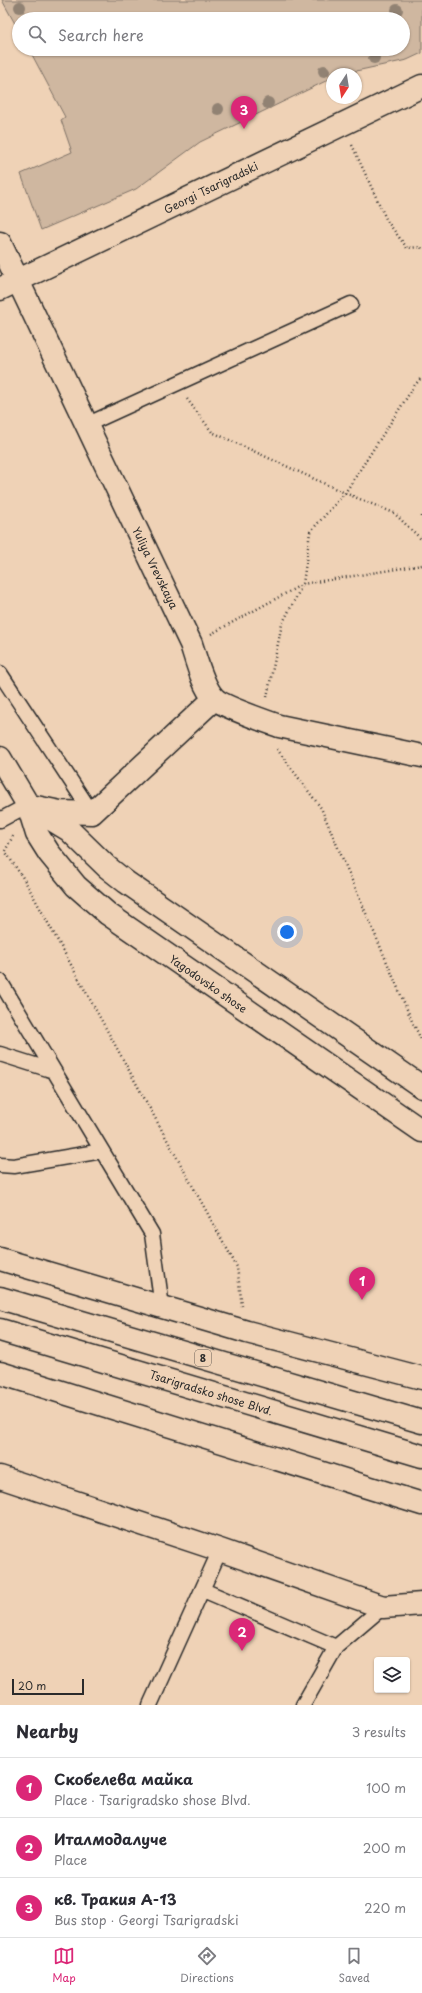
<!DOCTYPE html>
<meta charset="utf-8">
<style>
body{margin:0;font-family:"Playpen Sans",sans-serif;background:#f7f7f7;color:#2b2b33}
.controls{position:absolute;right:12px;bottom:12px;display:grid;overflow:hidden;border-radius:4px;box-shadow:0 1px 3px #0004}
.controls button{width:36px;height:36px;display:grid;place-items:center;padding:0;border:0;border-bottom:1px solid #e1e1e2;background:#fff;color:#2b2b33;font:20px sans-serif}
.compass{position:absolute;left:326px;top:68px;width:36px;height:36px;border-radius:50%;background:#fff;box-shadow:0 1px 3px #0004;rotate:192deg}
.scale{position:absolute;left:12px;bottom:10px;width:72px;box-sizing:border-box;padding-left:4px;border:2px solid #2b2b2b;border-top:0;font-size:11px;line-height:14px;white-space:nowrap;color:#2b2b2b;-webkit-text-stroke:3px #efd2b6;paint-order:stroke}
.you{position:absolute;left:287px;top:932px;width:14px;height:14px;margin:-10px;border:3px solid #fff;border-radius:50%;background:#1a73e8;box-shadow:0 0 0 6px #1a73e833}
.badge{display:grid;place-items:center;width:26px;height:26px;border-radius:50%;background:#db2777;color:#fff;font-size:13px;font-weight:700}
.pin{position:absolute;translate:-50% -33px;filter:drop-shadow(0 1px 2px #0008)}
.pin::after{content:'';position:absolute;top:21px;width:14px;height:12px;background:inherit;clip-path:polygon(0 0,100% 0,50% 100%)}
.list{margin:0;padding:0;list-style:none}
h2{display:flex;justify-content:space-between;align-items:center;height:52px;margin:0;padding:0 16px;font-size:17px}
h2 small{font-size:13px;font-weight:400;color:#7c7c81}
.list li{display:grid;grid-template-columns:26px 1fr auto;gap:12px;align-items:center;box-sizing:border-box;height:60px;padding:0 16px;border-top:1px solid #e1e1e2}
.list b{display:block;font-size:15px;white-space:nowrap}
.list p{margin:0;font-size:13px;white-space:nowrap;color:#7c7c81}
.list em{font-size:13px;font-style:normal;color:#7c7c81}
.icon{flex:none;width:22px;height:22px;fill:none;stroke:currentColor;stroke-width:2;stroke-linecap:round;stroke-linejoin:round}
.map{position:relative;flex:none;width:422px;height:1705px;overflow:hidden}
.search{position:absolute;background:#fff;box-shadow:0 1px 3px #0004;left:12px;right:12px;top:12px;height:44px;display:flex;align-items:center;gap:10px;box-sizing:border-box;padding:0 14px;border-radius:22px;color:#7c7c81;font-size:15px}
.sheet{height:232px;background:#fff}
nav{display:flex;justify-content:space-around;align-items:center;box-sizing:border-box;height:56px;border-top:1px solid #e1e1e2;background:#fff;font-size:11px;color:#7c7c81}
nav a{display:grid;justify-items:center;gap:2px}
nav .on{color:#db2777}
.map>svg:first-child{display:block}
.green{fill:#cfb7a0;stroke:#7d7166}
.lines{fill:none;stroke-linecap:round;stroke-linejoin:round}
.service-casing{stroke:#2b2b2b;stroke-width:17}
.minor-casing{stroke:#2b2b2b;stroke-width:25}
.tertiary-casing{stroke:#2b2b2b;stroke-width:25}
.primary-casing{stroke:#2b2b2b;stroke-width:25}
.path{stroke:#2b2b2b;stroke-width:2.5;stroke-dasharray:1 3;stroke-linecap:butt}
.service{stroke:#efd2b6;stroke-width:14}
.minor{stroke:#efd2b6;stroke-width:22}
.tertiary{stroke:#efd2b6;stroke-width:22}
.primary{stroke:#efd2b6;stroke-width:22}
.tree{fill:#918273}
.labels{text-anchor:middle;stroke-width:3;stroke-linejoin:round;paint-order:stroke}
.shield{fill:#efd2b6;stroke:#665d55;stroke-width:1}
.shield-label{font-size:10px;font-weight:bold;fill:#2b2b2b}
.street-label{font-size:11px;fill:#2b2b2b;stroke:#efd2b6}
</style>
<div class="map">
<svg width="422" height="1705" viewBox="0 0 422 1705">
<rect width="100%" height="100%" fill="#efd2b6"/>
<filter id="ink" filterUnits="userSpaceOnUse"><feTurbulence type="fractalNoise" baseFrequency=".025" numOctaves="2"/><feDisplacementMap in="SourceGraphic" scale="8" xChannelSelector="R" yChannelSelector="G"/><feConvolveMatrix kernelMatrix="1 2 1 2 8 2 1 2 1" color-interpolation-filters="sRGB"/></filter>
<g filter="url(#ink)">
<path class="green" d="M2,0H422V53L407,60L342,74H332V78L200,142L136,189L41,230L21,174L72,152L61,120L65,117L29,49H403V19H19V31Z"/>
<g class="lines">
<defs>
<path id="service" d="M86,425L351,304
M0,673L92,813
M0,820L28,805
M0,981L152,1234L162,1307
M0,1054L54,1071
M0,1165L14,1166L102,1151
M203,1590L336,1647
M150,1705L220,1550
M303,1705L336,1647L383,1607"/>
<path id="minor" d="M0,243L191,644C196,659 203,687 214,698C221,706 268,722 279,726L422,756
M0,289L422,86
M31,806L60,812L92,813L214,699
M0,1477L220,1550L383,1607L422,1604"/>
<path id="tertiary" d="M0,758L28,805L37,834L49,853L76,886L108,914L422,1131
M28,805L69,830L107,867L126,882L422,1087"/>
<path id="primary" d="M0,1259L247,1332L422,1378
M0,1298L422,1422
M0,1330L422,1456
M0,1373L422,1504"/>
</defs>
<use href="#service" class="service-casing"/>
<use href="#minor" class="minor-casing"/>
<use href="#tertiary" class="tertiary-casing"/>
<use href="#primary" class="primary-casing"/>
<path class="path" d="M352,145L387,221L407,248L421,247L422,249
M187,399L212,432L345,493L394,513L422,540
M422,516V517
M211,634L303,584L422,565
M267,697L282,624L303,584L310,532L345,493L415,385L422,377
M277,749L321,808L412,1021L422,1041
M13,836L5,851L25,881L237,1267L242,1306"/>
<use href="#service" class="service"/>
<use href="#minor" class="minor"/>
<use href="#tertiary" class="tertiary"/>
<use href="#primary" class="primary"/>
</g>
<g class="tree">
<circle cx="20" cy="7" r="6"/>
<circle cx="397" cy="10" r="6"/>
<circle cx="374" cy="58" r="6"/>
<circle cx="324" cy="71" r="6"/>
<circle cx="268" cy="103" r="6"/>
<circle cx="218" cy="109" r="6"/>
</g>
</g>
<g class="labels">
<rect class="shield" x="195" y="1350" width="16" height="16" rx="3"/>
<g class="shield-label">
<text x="203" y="1362">8</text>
</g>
<g class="street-label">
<text transform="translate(211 188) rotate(-26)" y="4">Georgi Tsarigradski</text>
<text transform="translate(155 568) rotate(64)" y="4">Yuliya Vrevskaya</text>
<text transform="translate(208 984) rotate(35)" y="4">Yagodovsko shose</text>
<text transform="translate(211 1393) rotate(17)" y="4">Tsarigradsko shose Blvd.</text>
</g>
</g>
</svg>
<div class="controls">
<button><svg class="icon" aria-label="layers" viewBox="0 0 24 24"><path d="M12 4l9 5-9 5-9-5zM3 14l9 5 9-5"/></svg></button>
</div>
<svg class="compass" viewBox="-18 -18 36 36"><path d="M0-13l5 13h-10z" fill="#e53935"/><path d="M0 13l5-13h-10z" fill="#7c7c81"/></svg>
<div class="scale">20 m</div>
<div class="you"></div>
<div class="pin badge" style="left:362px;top:1300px">1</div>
<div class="pin badge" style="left:242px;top:1651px">2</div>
<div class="pin badge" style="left:244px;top:129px">3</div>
<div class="search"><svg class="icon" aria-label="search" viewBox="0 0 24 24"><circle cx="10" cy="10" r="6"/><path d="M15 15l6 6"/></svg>Search here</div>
</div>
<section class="sheet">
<h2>Nearby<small>3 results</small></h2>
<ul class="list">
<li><span class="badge">1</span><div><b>Скобелева майка</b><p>Place · Tsarigradsko shose Blvd.</p></div><em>100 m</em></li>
<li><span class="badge">2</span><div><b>Италмодалуче</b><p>Place</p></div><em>200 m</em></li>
<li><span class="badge">3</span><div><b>кв. Тракия А-13</b><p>Bus stop · Georgi Tsarigradski</p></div><em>220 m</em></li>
</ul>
</section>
<nav>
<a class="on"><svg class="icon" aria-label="map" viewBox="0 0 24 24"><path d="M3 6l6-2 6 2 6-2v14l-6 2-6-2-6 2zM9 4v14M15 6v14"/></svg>Map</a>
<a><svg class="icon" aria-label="directions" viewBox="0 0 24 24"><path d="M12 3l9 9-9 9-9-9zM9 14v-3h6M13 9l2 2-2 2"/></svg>Directions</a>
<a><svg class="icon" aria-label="saved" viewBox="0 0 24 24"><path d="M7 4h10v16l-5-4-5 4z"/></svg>Saved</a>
</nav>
